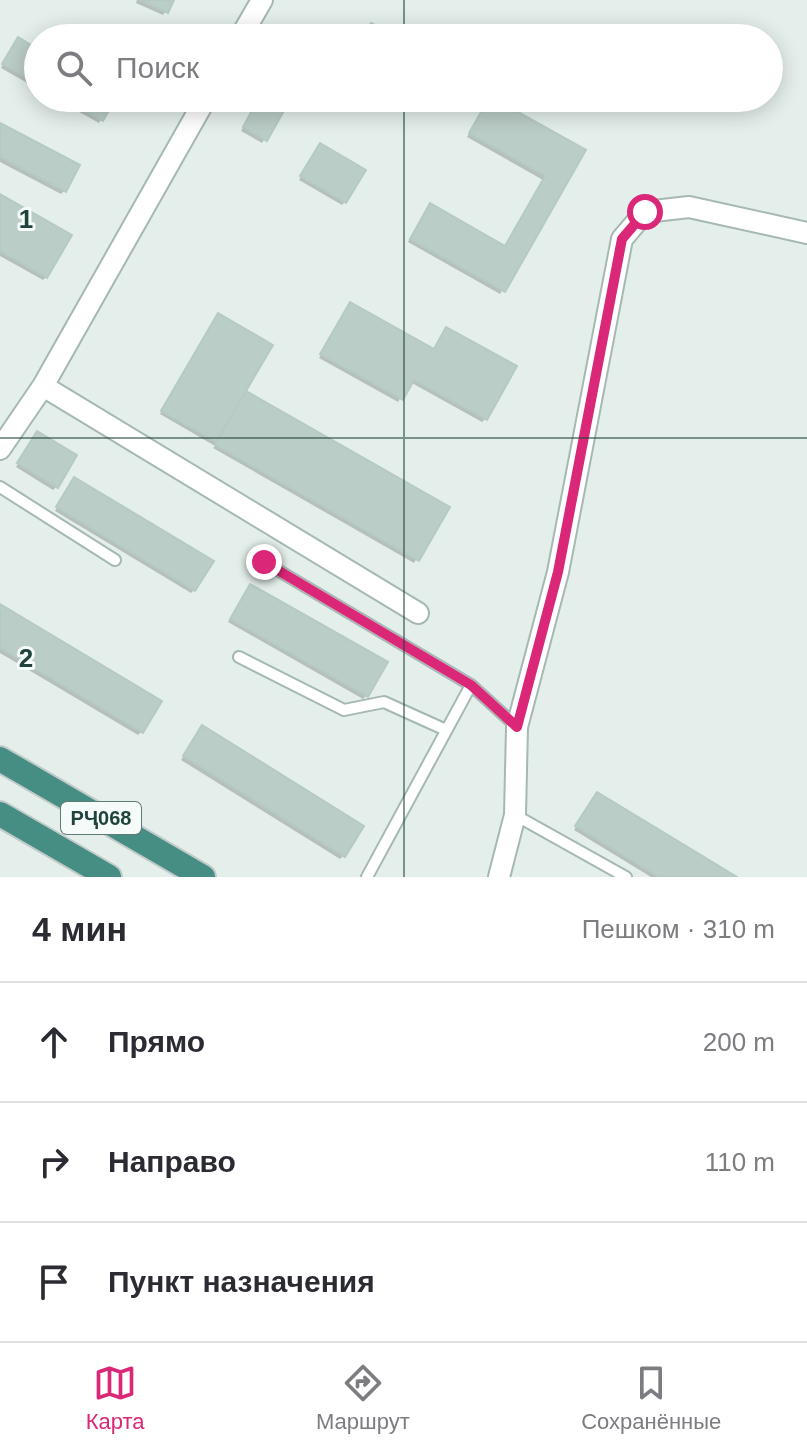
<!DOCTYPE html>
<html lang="ru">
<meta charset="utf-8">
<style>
body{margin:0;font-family:Helvetica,sans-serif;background:#f2f2f3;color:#2b2b33}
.stop{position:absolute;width:24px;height:24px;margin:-18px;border:6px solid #db2777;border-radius:50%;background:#fff}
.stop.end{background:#db2777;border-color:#fff;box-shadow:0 2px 8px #0008}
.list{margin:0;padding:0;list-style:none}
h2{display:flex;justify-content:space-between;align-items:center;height:104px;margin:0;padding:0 32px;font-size:34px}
h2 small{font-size:26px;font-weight:400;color:#7c7c81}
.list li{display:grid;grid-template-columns:52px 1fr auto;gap:24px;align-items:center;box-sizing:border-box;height:120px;padding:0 32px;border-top:2px solid #e1e1e2}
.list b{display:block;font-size:30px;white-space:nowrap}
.list em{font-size:26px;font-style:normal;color:#7c7c81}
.icon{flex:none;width:44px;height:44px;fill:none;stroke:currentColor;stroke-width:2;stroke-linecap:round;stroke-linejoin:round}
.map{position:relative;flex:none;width:807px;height:877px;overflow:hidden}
.search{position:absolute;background:#fff;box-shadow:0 4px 20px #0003;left:24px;right:24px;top:24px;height:88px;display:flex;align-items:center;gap:20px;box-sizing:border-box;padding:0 28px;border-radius:44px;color:#7c7c81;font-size:30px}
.sheet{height:464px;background:#fff}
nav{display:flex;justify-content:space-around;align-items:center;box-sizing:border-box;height:112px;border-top:2px solid #e1e1e2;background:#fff;font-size:22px;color:#7c7c81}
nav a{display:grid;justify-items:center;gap:4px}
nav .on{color:#db2777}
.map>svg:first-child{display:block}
.shadow{fill:#0003}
.building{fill:#bbcdc7;stroke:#b5cac3;stroke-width:2}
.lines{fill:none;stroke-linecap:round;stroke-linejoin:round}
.service-casing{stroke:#a5b8b3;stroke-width:14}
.minor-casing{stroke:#a5b8b3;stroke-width:24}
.trunk-casing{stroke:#c1cac9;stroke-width:28}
.service{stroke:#fff;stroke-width:10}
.minor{stroke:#fff;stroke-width:20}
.trunk{stroke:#468e84;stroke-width:24}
.route{stroke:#db2777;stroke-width:10}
.grid{fill:none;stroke:#20433d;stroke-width:2;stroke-opacity:0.55}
.labels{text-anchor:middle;stroke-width:6;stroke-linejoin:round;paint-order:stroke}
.shield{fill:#f5fbf8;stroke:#607a75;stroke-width:2}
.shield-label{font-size:20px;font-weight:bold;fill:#20433d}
.grid-label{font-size:26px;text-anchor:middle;font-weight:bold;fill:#20433d;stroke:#f5fbf8;stroke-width:6;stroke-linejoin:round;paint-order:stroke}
</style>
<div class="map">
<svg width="807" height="877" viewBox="0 0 807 877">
<rect width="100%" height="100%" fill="#e4efeb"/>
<path class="shadow" d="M137,0H172L163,15L136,3Z
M15,43L38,51V89L1,68Z
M54,98H114L99,123Z
M260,98H289L262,143L241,131Z
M487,102L583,151L500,294L408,242L427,209L505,248L543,180L467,137Z
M0,125L64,191L61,194L0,162Z
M317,149L345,202L342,205L299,180Z
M0,196L46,277L43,280L0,256Z
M347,308L433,351L514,367L485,419L482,422L410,382L398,402L319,358Z
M215,319L244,391L448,508L414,563L213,448L215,446L160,414Z
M34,437L57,486L53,490L16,467Z
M72,483L194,590L191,593L55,511Z
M247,589L366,696L363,699L228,622Z
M0,606L160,702L141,732L138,735L0,653Z
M199,731L343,856L340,859L181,760Z
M594,797L733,877H651L574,830Z"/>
<path class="building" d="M139,0H174L168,13Z
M371,23L400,38H364Z
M18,37L38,49V84L2,64Z
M62,98H116L103,121Z
M259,98H291L267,141L243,127Z
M489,98H493L586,150L505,292L410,239L430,203L505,246L545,176L469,133Z
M0,123L80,165L66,192L0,157Z
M320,143L366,170L346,203L300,176Z
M0,194L72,235L47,278L0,251Z
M350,302L434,349L446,327L517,366L487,420L414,380L403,400L320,354Z
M218,313L273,345L216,442L161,411Z
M246,391L450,507L419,561L215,445Z
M37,431L77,455L58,488L17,463Z
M74,477L214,561L195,591L56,507Z
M250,584L388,662L368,697L230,619Z
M0,604L162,701L143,733L0,648Z
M202,725L364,826L345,857L183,756Z
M597,792L737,877H659L575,826Z"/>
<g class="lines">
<defs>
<path id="service" d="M0,487L115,560
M264,562L471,685L516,726
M239,657L344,710L384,702L446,730
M515,815L626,877
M367,877L471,685"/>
<path id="minor" d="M240,38L262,0
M43,386L418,613
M0,449L43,386L206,98
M499,877L515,815L517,727L558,572L622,239L645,212L689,207L807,233"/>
<path id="trunk" d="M0,759L203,877
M0,814L109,877"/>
</defs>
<use href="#service" class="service-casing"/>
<use href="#minor" class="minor-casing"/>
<use href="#trunk" class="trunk-casing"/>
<use href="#service" class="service"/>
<use href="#minor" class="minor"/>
<use href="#trunk" class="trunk"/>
</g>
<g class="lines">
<path class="route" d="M264,562L471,685L517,727L558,572L622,239L645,212"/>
</g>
<path class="grid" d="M404,0V38M404,98V877M0,438H807"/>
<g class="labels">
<rect class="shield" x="61" y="802" width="80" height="32" rx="6"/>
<g class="shield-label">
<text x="101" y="825">РҶ068</text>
</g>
</g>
<g class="grid-label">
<text x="26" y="228">1</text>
<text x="26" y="667">2</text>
</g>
</svg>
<div class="stop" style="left:645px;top:212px"></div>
<div class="stop end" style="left:264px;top:562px"></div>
<div class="search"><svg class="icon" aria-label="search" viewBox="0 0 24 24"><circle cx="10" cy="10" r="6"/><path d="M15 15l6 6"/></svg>Поиск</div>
</div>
<section class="sheet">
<h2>4 мин<small>Пешком · 310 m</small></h2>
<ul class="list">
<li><svg class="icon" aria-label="ahead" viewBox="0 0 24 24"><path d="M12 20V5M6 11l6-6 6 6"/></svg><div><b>Прямо</b></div><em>200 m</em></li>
<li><svg class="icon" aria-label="right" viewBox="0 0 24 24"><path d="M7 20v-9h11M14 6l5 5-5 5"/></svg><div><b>Направо</b></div><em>110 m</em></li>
<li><svg class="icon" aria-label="arrive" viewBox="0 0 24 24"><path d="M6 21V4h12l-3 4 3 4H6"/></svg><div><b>Пункт назначения</b></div></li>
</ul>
</section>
<nav>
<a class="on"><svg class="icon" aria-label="map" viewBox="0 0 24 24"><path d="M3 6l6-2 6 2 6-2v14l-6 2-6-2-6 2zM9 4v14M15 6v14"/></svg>Карта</a>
<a><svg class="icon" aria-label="directions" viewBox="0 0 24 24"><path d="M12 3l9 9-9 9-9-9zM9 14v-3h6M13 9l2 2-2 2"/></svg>Маршрут</a>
<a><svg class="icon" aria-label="saved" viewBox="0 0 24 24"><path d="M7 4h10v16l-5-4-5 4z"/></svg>Сохранённые</a>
</nav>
